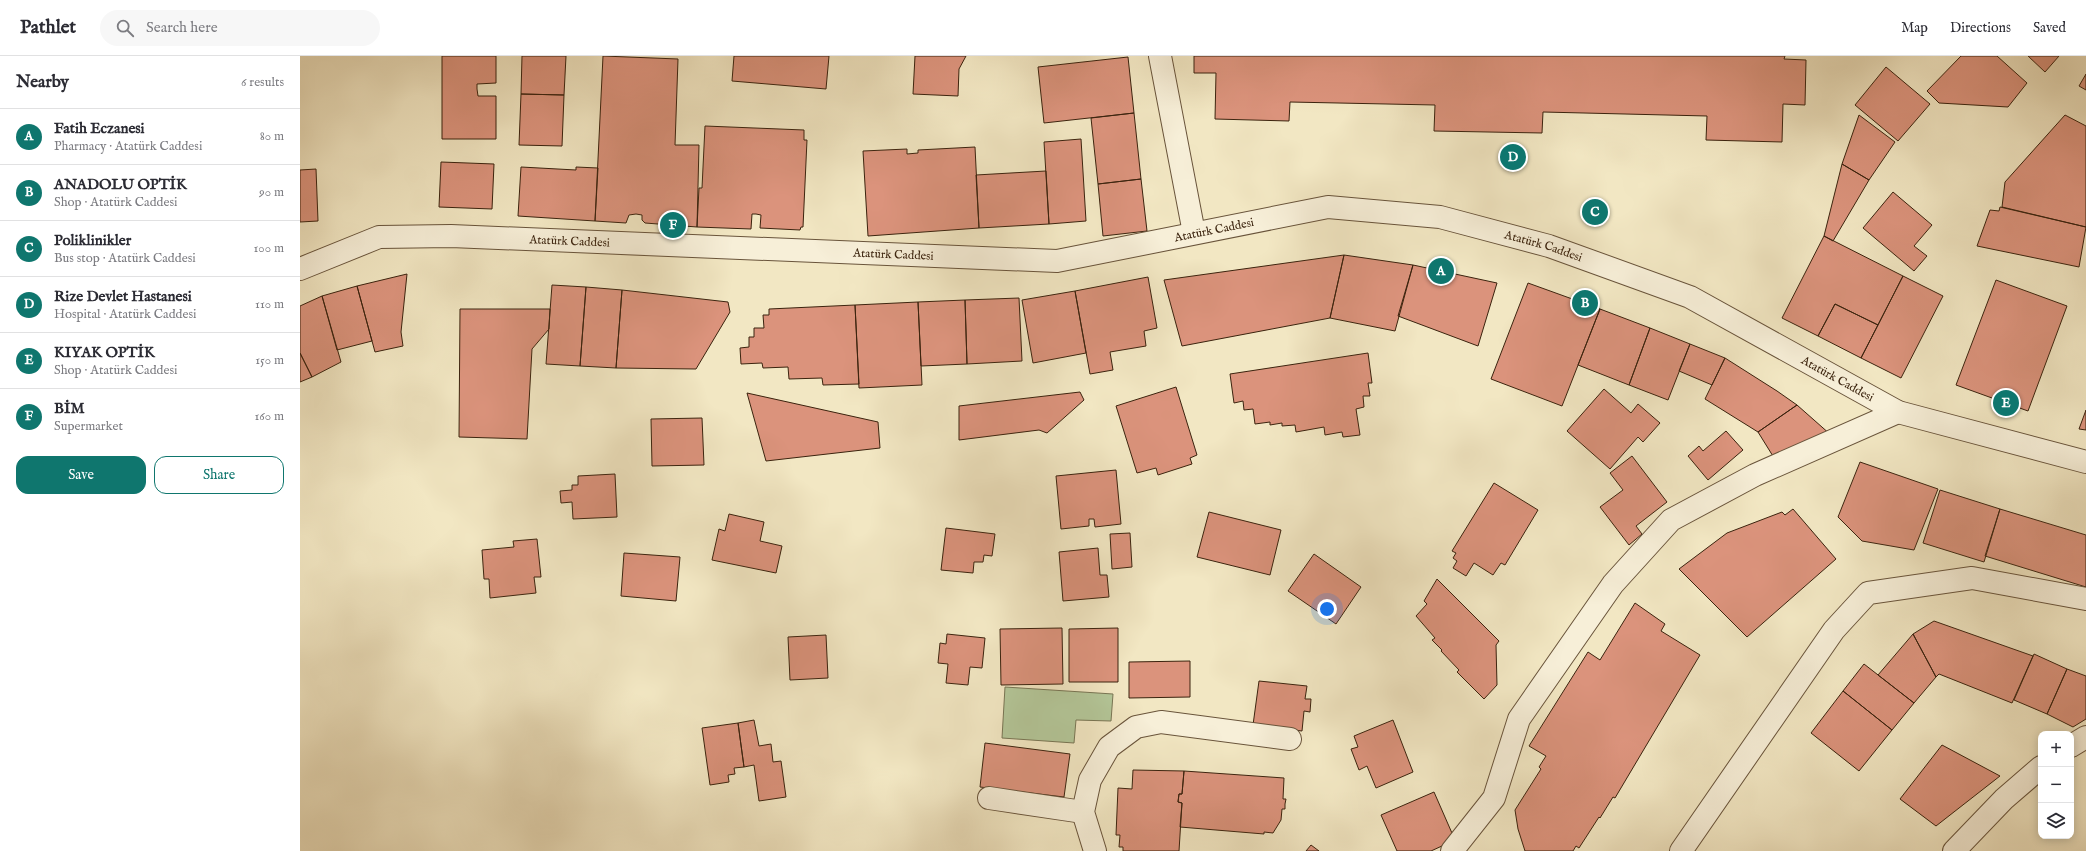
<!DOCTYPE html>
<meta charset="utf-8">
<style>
body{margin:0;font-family:"IM FELL English",serif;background:#f7f7f7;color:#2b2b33}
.controls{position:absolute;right:12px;bottom:12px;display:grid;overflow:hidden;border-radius:8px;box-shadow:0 2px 10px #0003}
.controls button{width:36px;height:36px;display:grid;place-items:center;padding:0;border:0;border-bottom:1px solid #e1e1e2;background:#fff;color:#2b2b33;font:20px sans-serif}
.you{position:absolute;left:1027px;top:553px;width:14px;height:14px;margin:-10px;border:3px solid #fff;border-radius:50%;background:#1a73e8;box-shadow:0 0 0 6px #1a73e833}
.badge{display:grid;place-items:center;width:26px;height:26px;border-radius:50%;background:#0f766e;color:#fff;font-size:13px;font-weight:700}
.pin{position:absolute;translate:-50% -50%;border:2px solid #fff;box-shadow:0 1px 4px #0006}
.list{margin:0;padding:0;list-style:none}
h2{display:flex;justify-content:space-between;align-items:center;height:52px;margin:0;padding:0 16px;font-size:17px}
h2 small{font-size:13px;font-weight:400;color:#7c7c81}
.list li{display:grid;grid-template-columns:26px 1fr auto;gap:12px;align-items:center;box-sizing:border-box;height:56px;padding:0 16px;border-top:1px solid #e1e1e2}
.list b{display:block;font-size:15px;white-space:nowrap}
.list p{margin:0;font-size:13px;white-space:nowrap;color:#7c7c81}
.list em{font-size:13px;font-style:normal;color:#7c7c81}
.actions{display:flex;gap:8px;padding:12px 16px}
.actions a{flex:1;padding:9px 0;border:1px solid #0f766e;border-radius:12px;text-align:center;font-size:14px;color:#0f766e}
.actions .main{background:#0f766e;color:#fff}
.icon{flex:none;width:22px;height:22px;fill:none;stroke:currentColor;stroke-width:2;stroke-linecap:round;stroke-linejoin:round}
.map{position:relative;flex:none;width:1786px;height:795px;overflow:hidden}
header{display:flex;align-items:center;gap:24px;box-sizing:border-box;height:56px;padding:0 20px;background:#fff;border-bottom:1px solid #e1e1e2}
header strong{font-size:19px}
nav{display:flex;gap:22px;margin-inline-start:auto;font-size:14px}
.search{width:280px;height:36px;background:#f7f7f7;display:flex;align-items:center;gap:10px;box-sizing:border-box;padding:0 14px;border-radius:22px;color:#7c7c81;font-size:15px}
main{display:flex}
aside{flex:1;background:#fff}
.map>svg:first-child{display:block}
.green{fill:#b4c799;stroke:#787554}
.building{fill:#db937c;stroke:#3b230e}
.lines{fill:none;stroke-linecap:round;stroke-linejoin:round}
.minor-casing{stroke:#69543b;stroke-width:24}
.minor{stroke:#f7efd8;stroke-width:22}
.labels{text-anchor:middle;stroke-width:3.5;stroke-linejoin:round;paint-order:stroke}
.street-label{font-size:12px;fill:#3b230e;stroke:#f7efd8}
</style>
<header>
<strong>Pathlet</strong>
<div class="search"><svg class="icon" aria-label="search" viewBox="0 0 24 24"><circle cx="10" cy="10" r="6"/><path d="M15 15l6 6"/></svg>Search here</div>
<nav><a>Map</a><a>Directions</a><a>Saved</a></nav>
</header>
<main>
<aside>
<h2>Nearby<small>6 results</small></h2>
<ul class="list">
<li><span class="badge">A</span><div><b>Fatih Eczanesi</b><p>Pharmacy · Atatürk Caddesi</p></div><em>80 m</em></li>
<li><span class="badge">B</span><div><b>ANADOLU OPTİK</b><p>Shop · Atatürk Caddesi</p></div><em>90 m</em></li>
<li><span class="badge">C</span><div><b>Poliklinikler</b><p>Bus stop · Atatürk Caddesi</p></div><em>100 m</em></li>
<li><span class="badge">D</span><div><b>Rize Devlet Hastanesi</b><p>Hospital · Atatürk Caddesi</p></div><em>110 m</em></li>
<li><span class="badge">E</span><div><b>KIYAK OPTİK</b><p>Shop · Atatürk Caddesi</p></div><em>150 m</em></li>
<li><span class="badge">F</span><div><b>BİM</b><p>Supermarket</p></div><em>160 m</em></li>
</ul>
<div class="actions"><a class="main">Save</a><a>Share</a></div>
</aside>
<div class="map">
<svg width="1786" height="795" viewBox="0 0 1786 795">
<rect width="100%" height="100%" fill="#f2e7c3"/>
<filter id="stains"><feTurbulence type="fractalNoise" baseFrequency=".005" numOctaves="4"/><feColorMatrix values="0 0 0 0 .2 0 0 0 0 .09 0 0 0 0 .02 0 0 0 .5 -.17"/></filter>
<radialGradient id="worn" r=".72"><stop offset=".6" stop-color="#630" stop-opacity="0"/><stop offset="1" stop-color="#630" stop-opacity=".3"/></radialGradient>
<path class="green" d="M705,631L813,638L811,665L776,664L774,687L702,682Z"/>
<path class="building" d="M142,0H196V27L177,28V33L178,40H196V83H142Z
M222,0H266L264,39L221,38Z
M303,0L378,3L375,89H399L397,171L345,167L342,164V159L336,158L329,159L326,167L295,165Z
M434,0H529L526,33L432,25Z
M615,0H666L659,13L658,40L613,38Z
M894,0H1485L1484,3L1506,4L1505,49L1483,48L1482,86L1406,84L1407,60L1243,56L1242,77L1134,75L1135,49L990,46L989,65L915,63L916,17H894Z
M1661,0H1697L1727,27L1708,51L1639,47L1627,35Z
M1728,0H1759L1745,16Z
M828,1L834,57L744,67L738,11Z
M1586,11L1630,48L1598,85L1555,49Z
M1786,18V34L1779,30Z
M221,38L264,39L262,90L219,89Z
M834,57L841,123L798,128L791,62Z
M1559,59L1595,86L1569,124L1542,108Z
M1765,59L1786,70V171L1702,151L1705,126Z
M405,70L504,74V84H507L503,171H501L500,174L460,172L461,159L456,158H452L451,173L397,171L399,132H402Z
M781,83L786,165L749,168L744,86Z
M675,91L679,172L568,180L563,95L607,93V98L618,97V94Z
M141,106L194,108L192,153L139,151Z
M1542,108L1569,124L1533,185L1524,180Z
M221,111L276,114V111L298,112L295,165L218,160Z
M16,113L18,165L0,166V114Z
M746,115L749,168L679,172L676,119Z
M841,123L847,175L803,180L798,128Z
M1593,136L1632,169L1614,190L1627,200L1614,215L1563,172Z
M1700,151L1786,171L1779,211L1677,190L1690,154L1699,155Z
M1524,180L1603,220L1578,269L1535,248L1518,280L1482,262Z
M1044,199L1113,209L1095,275L1030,262Z
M1044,199L1030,262L882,290L864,224Z
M1113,209L1197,227L1178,290L1098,260Z
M107,218L101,276L103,290L75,296L57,230Z
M1603,220L1643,240L1601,322L1561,302Z
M848,221L857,272L844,275L846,290L810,296L813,314L790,318L775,235Z
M1696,224L1767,250L1728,355L1656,329Z
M1228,227L1300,253L1262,350L1191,323Z
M252,229L286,231L280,310L246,308Z
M57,230L72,285L37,294L22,240Z
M286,231L322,234L316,312L280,310Z
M322,234L428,246L430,256L396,313L316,312Z
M775,235L786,297L733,307L722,244Z
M22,240L41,306L12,321L0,297V250Z
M719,242L722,305L667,308L665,244Z
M665,244L667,308L621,310L618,246Z
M618,246L622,329L559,332L555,249Z
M1535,248L1578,269L1561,302L1518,280Z
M555,249L559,328L523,329L522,322L489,323L488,311L463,312L462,307L441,308L440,292L449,291V281H454V272H464L463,259H469V253Z
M160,253H250L249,273L232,293L227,383L159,381Z
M1300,253L1350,272L1329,329L1278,309Z
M1350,272L1390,288L1368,344L1329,329Z
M1390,288L1425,302L1412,329L1379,315Z
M0,297L12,321L0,326Z
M1068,297L1072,327H1068L1070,340H1063L1064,351L1056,353L1060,379L1043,381L1042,376L1025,379L1024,371L996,376L995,369L982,370V367L970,369V366L955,368L953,353L944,354L943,345L934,347L930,318Z
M1425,302L1477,335L1497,349L1458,376L1405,343Z
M876,331L897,399L890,402L892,408L858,419L856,412L837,417L816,350Z
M1304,333L1331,357L1338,348L1360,367L1343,386L1338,381L1310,413L1267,375Z
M780,336L784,344L747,377L739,374L659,384V350Z
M447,337L578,366L580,392L466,405Z
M1497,349L1531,379L1476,405L1458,376Z
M1786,354V374L1779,373Z
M402,362L404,409L352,410L351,363Z
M1426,375L1443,394L1408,424L1388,400L1399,390L1403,395Z
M1332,400L1367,446L1336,470L1342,478L1329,489L1300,451L1323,434L1310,417Z
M1560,406L1638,433L1614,494L1562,485L1538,461Z
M816,414L821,468L795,471L794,463H789V470L761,473L756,420Z
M315,418L317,461L273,463L272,446L261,447L260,435L272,434V429H278V420Z
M1194,427L1238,454L1205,509L1201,507L1193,519L1174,507L1166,520L1153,512L1157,505L1153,502L1156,497L1152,495Z
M1640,434L1700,453L1684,506L1623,487Z
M1493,453L1536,503L1447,581L1379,513L1427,477L1482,456L1485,459Z
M1700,453L1786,479V531L1685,500Z
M909,456L981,474L970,519L897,501Z
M429,458L464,466L460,485L482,490L476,517L412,504L419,473L425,475Z
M646,472L695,478L692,500L684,499L683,506H674L673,517L641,514Z
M830,477L832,511L812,513L810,478Z
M237,483L241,521H234L236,537L190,542L189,523H184L182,494L214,491L213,485Z
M798,492L800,519H807L809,541L763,545L759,496Z
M324,497L380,501L376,545L321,540Z
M1014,498L1061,531L1036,568L988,535Z
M1137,523L1199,585L1196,589L1197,629L1184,643L1157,616L1159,614L1141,595L1142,594L1132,584L1135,582L1116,560L1127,548L1124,545Z
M1335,547L1365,568L1361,575L1400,599L1315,742L1313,741L1300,762L1299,761L1279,792L1276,790L1273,795H1225L1218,773L1215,754L1241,713L1239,711L1246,700L1229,690L1288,596L1300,604Z
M1634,565L1733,600L1712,647L1639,618L1636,621L1613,578Z
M762,572L763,628L701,629L700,573Z
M818,572V626H769V573Z
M647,578L685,582L682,612L670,611L668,629L646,627L648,608L638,607L640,587L646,588Z
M1613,578L1636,621L1614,647L1578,619Z
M526,579L528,622L490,624L488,581Z
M1734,598L1767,613L1747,658L1714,644Z
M890,605V641L829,642V606Z
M1564,608L1614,647L1592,674L1543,635Z
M1767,613L1786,620V663L1773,671L1747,658Z
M959,625L1007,630L1005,643H1011L1010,656L1004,655L1002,675L953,669Z
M1543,635L1592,674L1559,715L1511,677Z
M454,664L459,690L471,688L473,706L481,705L486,741L459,745L454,709L444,711L438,667Z
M1093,664L1113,716L1076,732L1067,710L1059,714L1051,693L1058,691L1054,680Z
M438,667L444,711L434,712L435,718L428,719L429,726L410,729L402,672Z
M685,687L770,698L764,741L680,731Z
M1642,689L1700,720L1636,770L1600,743Z
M833,714L884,715L882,738H879L878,746L882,747L879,795H823V791H819L820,779H816L818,732L832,733Z
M884,715L984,722L983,743H986L985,748V753H982L981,764L973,777L964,776V778L880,771L882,747L878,746L879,738H882Z
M1134,736L1155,784L1131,795H1097L1081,759Z
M1011,789L1019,795H1006Z"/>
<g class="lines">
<defs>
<g id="minor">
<path d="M860,0L894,177"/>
<path id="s1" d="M0,213L79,181L151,180L757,205L1028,151L1140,161L1249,190L1390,241L1598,356L1786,406"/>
<path d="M1771,690L1786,681"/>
<path d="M689,742L783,756"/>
<path d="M795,795L783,756L790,724L809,691L836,671L861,666L990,683"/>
<path d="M1152,795L1194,742L1219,663L1313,528L1371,464L1455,419L1598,356"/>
<path d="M1381,795L1534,574L1568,537L1672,522L1786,543"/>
<path d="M1654,795L1704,743L1741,711"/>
</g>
</defs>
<use href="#minor" class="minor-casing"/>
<use href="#minor" class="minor"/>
</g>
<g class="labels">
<g class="street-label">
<text dy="4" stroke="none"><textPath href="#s1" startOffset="924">Atatürk Caddesi</textPath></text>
<text dy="4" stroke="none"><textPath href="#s1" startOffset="276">Atatürk Caddesi</textPath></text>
<text dy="4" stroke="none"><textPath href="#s1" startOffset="1260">Atatürk Caddesi</textPath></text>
<text dy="4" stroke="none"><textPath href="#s1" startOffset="600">Atatürk Caddesi</textPath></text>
<text dy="4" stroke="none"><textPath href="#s1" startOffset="1584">Atatürk Caddesi</textPath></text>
</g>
</g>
<rect width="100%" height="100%" filter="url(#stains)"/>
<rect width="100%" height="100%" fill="url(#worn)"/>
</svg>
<div class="controls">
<button>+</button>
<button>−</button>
<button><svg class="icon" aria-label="layers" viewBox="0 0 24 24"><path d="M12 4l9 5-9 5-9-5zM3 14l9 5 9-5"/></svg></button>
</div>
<div class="you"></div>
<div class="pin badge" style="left:1141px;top:215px">A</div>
<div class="pin badge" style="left:1285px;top:247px">B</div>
<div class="pin badge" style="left:1295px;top:156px">C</div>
<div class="pin badge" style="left:1213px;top:101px">D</div>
<div class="pin badge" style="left:1706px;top:347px">E</div>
<div class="pin badge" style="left:373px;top:169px">F</div>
</div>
</main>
